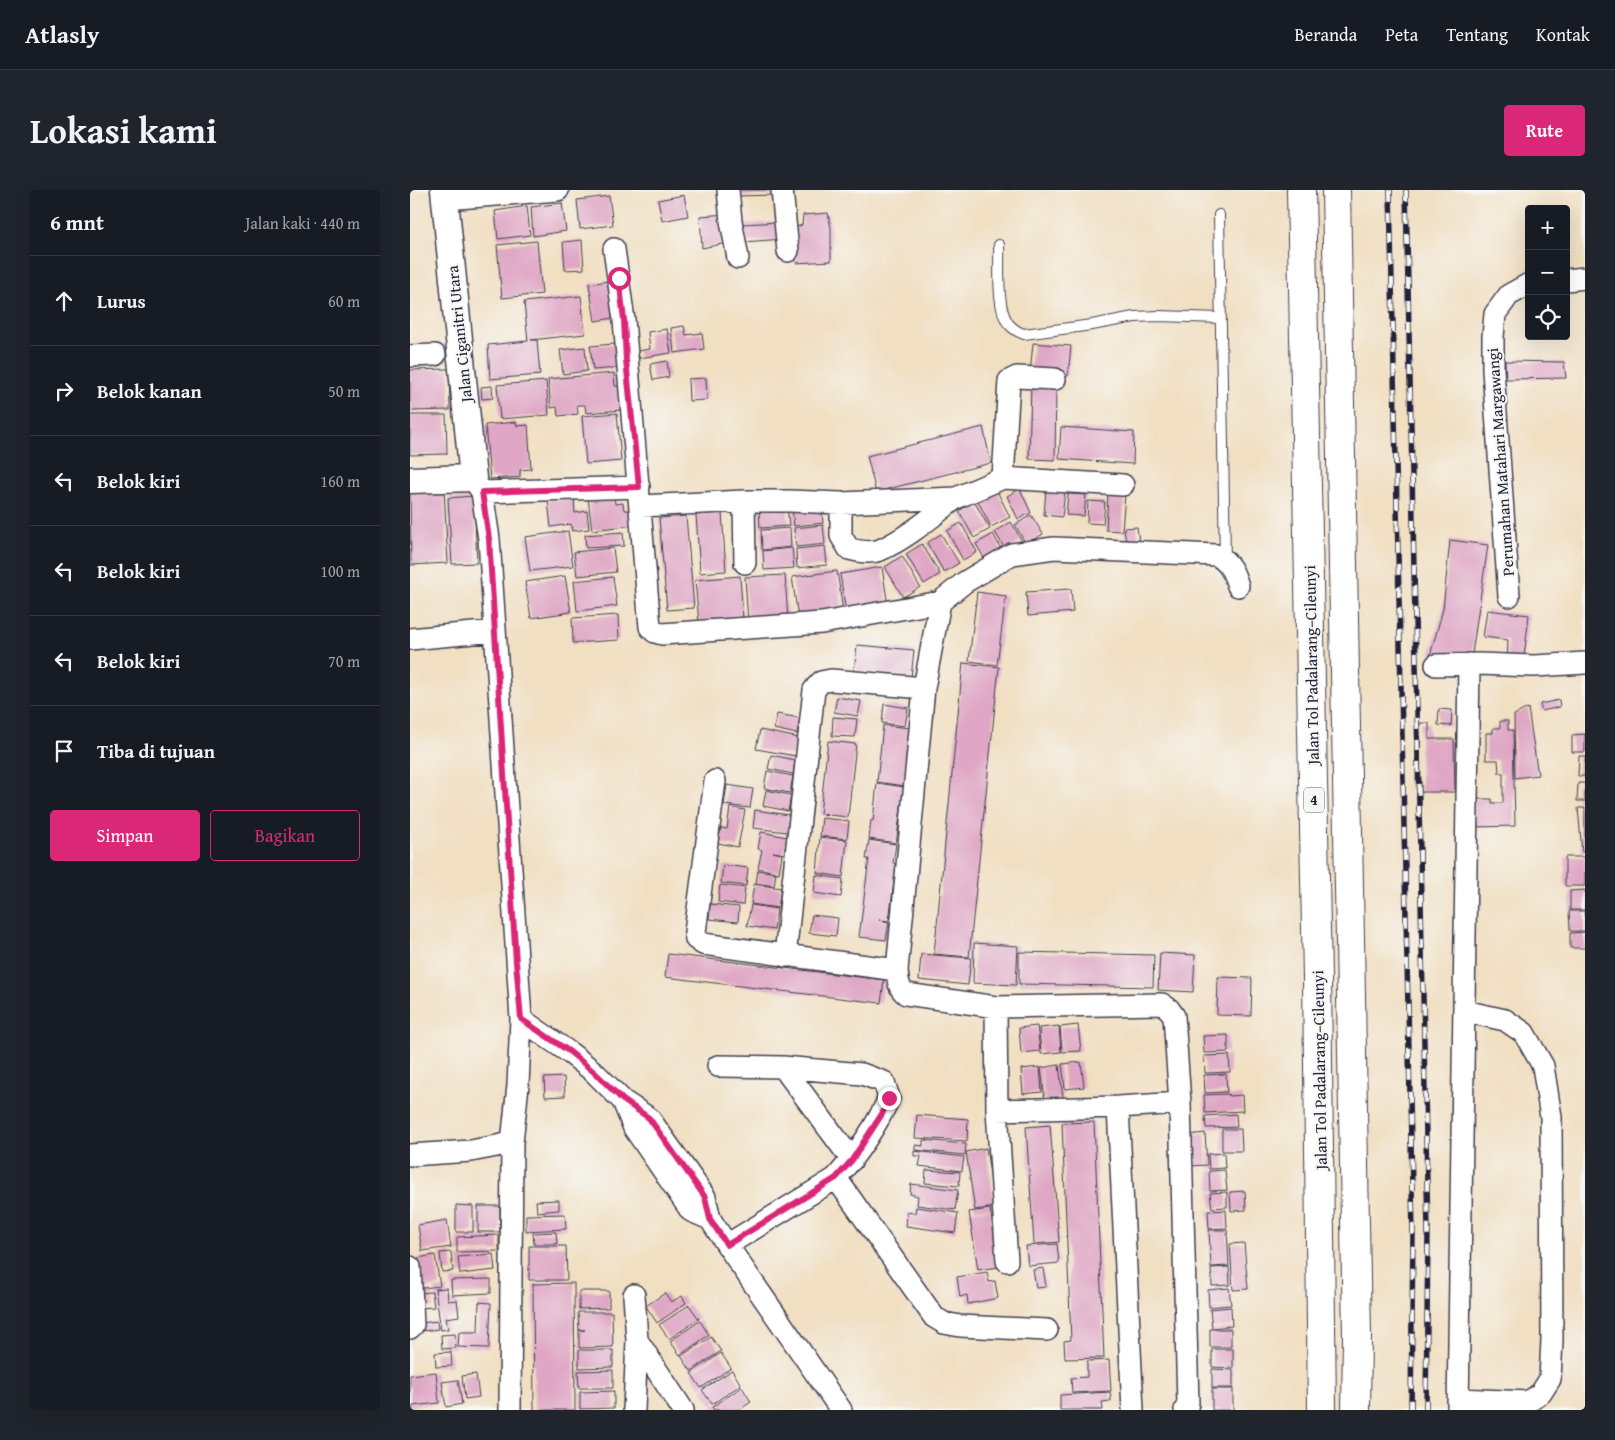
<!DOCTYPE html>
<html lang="id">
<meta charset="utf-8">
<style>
body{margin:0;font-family:"Gentium Book Plus",serif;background:#20242c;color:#f1f3f6}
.controls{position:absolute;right:15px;top:15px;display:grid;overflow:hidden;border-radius:5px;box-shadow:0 5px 20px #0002}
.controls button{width:45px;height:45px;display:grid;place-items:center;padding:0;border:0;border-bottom:1px solid #363941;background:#171b24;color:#f1f3f6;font:25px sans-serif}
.stop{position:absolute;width:15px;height:15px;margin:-11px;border:4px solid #db2777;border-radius:50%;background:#fff}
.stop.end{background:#db2777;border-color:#fff;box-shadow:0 1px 5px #0008}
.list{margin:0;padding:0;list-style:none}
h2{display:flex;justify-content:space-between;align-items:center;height:65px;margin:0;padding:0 20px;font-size:21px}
h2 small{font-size:16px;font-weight:400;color:#9ea1a6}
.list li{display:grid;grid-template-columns:32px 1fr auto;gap:15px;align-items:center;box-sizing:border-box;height:90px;padding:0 20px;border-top:1px solid #363941}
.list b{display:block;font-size:19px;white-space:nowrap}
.list em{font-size:16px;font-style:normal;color:#9ea1a6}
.actions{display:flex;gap:10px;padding:15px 20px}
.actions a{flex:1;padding:11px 0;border:1px solid #db2777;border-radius:5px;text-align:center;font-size:18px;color:#db2777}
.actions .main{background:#db2777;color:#fff}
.icon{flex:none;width:28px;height:28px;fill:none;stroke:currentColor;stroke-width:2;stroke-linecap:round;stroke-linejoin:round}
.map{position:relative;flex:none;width:1175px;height:1220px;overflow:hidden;border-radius:5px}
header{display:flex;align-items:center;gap:30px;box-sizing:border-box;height:70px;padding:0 25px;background:#171b24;border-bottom:1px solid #363941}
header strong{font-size:24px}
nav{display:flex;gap:28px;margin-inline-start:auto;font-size:18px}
.intro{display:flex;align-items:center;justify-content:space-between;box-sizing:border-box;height:120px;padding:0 30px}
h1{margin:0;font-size:35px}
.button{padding:12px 22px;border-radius:5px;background:#db2777;color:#fff;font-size:18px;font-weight:700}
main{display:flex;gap:30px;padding:0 30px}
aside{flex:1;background:#171b24;border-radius:5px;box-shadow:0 5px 20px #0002}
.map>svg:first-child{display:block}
.building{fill:#dfa7c5}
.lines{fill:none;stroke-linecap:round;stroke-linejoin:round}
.service-casing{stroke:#413e4f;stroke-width:12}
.minor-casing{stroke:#413e4f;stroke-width:24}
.tertiary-casing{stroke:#413e4f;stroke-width:29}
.motorway-casing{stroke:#413e4f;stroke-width:30}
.service{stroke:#fff;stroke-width:10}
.minor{stroke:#fff;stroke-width:21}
.tertiary{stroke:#fff;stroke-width:26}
.motorway{stroke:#fff;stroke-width:28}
.rail-casing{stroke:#22223b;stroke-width:5.5}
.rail{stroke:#f6f6f2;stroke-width:4;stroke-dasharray:11;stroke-linecap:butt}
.route{stroke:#db2777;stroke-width:6}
.labels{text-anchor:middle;stroke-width:4;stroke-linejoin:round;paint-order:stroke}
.shield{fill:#f6f6f2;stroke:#626272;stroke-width:1}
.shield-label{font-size:15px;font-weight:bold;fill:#22223b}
.street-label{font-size:16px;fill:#22223b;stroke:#f6f6f2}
</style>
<header>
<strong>Atlasly</strong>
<nav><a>Beranda</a><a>Peta</a><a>Tentang</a><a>Kontak</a></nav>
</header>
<div class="intro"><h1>Lokasi kami</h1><a class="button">Rute</a></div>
<main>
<aside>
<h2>6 mnt<small>Jalan kaki · 440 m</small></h2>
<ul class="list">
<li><svg class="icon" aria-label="ahead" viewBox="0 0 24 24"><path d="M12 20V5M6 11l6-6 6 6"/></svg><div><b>Lurus</b></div><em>60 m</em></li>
<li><svg class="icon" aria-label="right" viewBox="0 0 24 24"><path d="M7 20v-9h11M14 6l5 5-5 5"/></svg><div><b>Belok kanan</b></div><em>50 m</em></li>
<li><svg class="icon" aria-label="left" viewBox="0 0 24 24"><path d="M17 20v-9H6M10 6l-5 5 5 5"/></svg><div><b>Belok kiri</b></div><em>160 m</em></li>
<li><svg class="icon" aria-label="left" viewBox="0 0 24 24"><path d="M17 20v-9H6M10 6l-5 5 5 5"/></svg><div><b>Belok kiri</b></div><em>100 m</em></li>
<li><svg class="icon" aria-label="left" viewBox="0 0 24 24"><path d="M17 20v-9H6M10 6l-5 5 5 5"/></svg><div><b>Belok kiri</b></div><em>70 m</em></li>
<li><svg class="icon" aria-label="arrive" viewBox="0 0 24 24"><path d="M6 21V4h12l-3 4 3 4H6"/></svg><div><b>Tiba di tujuan</b></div></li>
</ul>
<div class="actions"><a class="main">Simpan</a><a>Bagikan</a></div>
</aside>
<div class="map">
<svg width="1175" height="1220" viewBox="0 0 1175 1220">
<rect width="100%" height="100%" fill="#f6f6f2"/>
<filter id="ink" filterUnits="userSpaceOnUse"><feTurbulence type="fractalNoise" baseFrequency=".02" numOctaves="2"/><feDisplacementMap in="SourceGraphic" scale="10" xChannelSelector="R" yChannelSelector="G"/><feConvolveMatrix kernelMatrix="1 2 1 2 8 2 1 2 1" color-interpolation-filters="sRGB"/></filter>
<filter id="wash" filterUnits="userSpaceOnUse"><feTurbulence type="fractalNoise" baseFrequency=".0096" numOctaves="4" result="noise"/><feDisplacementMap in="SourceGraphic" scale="20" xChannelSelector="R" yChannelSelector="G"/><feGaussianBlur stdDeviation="1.12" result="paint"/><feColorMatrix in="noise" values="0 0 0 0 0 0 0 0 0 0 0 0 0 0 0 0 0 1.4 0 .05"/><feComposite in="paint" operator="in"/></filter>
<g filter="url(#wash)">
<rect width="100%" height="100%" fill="#f1dfc2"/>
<g id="blocks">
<path class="building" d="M326,0H366V5L326,6Z
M274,5L278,26L252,31L248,10Z
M199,6L203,35L170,39L167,10Z
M152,13L156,41L123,46L121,17Z
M117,16L120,45L88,49L85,21Z
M418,23L421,38V71L386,73L384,38L392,35L393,25Z
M317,24V53L292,58L290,26Z
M371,32L374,49L333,52L332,34Z
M172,50L174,79L155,80L153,52Z
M127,51L132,104L92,108L87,55Z
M204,90L210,127L185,131L179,94Z
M171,106L175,144L121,150H127L130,185L80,189L78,155L118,151L114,112Z
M274,136L276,145L292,143L294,159L264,163L261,138Z
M257,139L261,163L229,168L228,161L240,159L238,142Z
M623,153L661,156L658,186L620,183Z
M205,154L207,178L183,180L180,156Z
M175,157L177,181L153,184L150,160Z
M257,171L259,187L243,190L240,174Z
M1095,171L1154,172L1156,188L1096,189Z
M39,179L40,220L0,221V180Z
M204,183L205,196H209L212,220L176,223L175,215H167L168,224L148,226L147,217L141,218L138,189Z
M296,188L297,210L279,211L278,189Z
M136,191L139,225L90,229L87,195Z
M621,195H646L645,270L619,269Z
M82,196L83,208L72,209L71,197Z
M207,223L211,271L176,274L172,226Z
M0,225H36L37,264L0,265Z
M106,232L107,236L118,235L121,279L110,280V287L80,289L75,235Z
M573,237L581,273L466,302L457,266Z
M651,237L724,242L723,274L649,269Z
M584,295L600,327L581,337L565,305Z
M610,299L621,323L608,329L597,306Z
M636,299L655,301L652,327L634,325Z
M34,301L38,373L1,375L0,302Z
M698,303L715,304L712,341L696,340Z
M658,304L676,305L674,326L656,325Z
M204,305L205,314L213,313L214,320H222L224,335L182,340L178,308Z
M64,306L67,373L42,374L38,308Z
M164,308L165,323L177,321L179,339L162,341L161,334L141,337L138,311Z
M564,311L580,339L564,348L549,321Z
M678,311L695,312L693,334L677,333Z
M411,314L413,333L384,336L382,317Z
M377,316L379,336L350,338L349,319Z
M312,323L316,381L290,383L286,325Z
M621,325L633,344L616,354L605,335Z
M276,326L284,418L257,420L249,328Z
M601,332L612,351L596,361L585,342Z
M551,333L567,362L553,370L537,341Z
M413,335L415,354L386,357L384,338Z
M727,337L730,358L717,359L714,338Z
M380,338L381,357L352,360L351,340Z
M158,341L163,376L120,381L115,347Z
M213,342L214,356L176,358L175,345Z
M531,344L549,373L534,382L517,353Z
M583,344L594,364L577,373L566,354Z
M1040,350L1078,355L1062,464L1035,473L1020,466L1033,419Z
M512,354L530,384L514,394L496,364Z
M415,356L417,375L387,378L386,359Z
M203,358L206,382L167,386L164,362Z
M382,358L384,378L354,380L353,361Z
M492,366L510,397L493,407L475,377Z
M472,377L478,416L436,422L430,384Z
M427,381L433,420L388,427L382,387Z
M375,385L378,431L338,433L335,387Z
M155,386L161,422L121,428L115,392Z
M330,386L333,429L289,432L285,390Z
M203,387L207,416L167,421L164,391Z
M661,399L663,422L618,426L616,402Z
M567,402L596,406L587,475L559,471Z
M1077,420L1119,425L1114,467L1097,472L1098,450L1073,447Z
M208,425L209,450L163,453L162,428Z
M447,455L504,460L501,488L444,482Z
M553,473L589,477L559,767L524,764Z
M427,507L451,511L448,526L424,522Z
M1149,510L1150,517L1132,521L1130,514Z
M474,514L498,518L495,536L472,533Z
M1118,518L1128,585L1105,588L1104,525Z
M1029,519L1042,520L1041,536L1028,535Z
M367,524L390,528L387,544L364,539Z
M423,527L447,529L445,547L422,546Z
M1090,531H1098V540H1103L1105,636L1064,637L1063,609H1082V613H1093V583H1089L1088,570H1076V543H1083V538H1090Z
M1010,533H1019V549H1044L1045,602H1011Z
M473,535L500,538L495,596L467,592Z
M350,540L389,548L386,566L346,559Z
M1175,544V562H1162V545Z
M418,551L446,554L438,627L410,624Z
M361,565L385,570L383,584L358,579Z
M1169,566H1175V586H1168Z
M357,581L383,586L380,603L354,598Z
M467,593L494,597L486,653L459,649L461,630L463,631Z
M1168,593H1175V611H1167Z
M317,595L343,599L340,618L314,615Z
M356,600L381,605L378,621L353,616Z
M320,617L335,620L328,657L308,653L311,638L317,639Z
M1168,618H1175V662H1172Z
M345,620L379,625L377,642L343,638Z
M412,628L439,631L437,649L410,646Z
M351,642L377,647L374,664L363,662L372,664L369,683L348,678L352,660L348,659Z
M410,647L437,650L433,687L407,683Z
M459,650L486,654L483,673L486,674L479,731L469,730L479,732L476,750L449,747L459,669H456Z
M1155,667H1175V696H1155Z
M313,675L338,678L336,696L311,693Z
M348,680L366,683L364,696L346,693Z
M406,685L433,689L431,707L404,703Z
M344,694L371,698L368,718L341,714Z
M310,695L335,698L333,715L308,712Z
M1175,700V720H1160V701Z
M300,714L329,717L328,732L299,729Z
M341,715L367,719L364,740L337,736Z
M1159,721H1175V741H1160Z
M402,725L428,728L426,746L399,743Z
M1175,742V758H1160V743Z
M564,753L608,756L606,795L563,793Z
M609,762L744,765L743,797L609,794Z
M750,763L785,765L783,802L748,800Z
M258,764L474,790L471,813L255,787Z
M511,764L561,768L558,795L509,790Z
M808,787L842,788L841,826L807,825Z
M668,835L671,861L652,862L650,837Z
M627,836L630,861L611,863L609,838Z
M649,836L651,862L631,864L629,838Z
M818,845V862L794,863L793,846Z
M819,865L820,882L795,883L794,866Z
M671,872L674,897L655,899L652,874Z
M649,875L653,908L635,911L631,878Z
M630,877L632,902L613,904L611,879Z
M816,884L817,902L795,903L794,885Z
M154,887L155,906L135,907L134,888Z
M818,904L819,906L832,905L833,921L795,923L794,905Z
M826,924L827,937L796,938L795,926Z
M507,925L558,929L557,951L505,948Z
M684,932L694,1168L655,1169L654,1151L661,1150L652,933Z
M640,935L649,1052L624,1054L616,937Z
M812,939H831L832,961H812Z
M795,943L797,975L780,976L778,945Z
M513,950L556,954L555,965L505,960V955L513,956Z
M576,958L585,1017L565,1020L556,962Z
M504,961L554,967L552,981L509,976L511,966H504Z
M814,963L815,978L799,979L798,964Z
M516,980L550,982L549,996L515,993Z
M815,980L817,1000L800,1001L799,981Z
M501,994L548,1000L545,1020L507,1015L508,1006L500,1004Z
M835,1001L836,1020L821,1021L820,1002Z
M817,1002V1017L802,1018L800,1003Z
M149,1010V1020L127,1022L126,1011Z
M46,1015L63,1016V1042H46Z
M68,1016H90V1042H68Z
M506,1017L548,1023L545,1043L496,1036L497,1022L505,1023Z
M580,1019L589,1077L568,1080L559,1022Z
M816,1020L817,1038L799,1039L798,1021Z
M155,1024L156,1039L116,1041V1025Z
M37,1030L41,1057L12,1061L8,1035Z
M799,1040H817L819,1076L801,1077Z
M146,1042L147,1054H124L123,1043Z
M89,1045V1061L47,1062V1047Z
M834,1053L838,1099L823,1100L820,1054Z
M647,1054L649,1073L618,1076L616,1056Z
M119,1056H156L157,1090H119Z
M41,1062L43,1081L32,1082L30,1063Z
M83,1064L85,1080L50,1084L48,1067Z
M25,1065L30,1096L13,1098L8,1068Z
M819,1077L820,1095L802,1096L801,1078Z
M633,1078L636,1097L626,1098L623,1080Z
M577,1082L579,1092L585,1091L588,1108L558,1114L557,1105L550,1107L547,1087Z
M81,1089V1103L42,1105L41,1090Z
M164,1093L165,1220H124L123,1094Z
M37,1098L38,1111L47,1110L49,1126L36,1128L38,1139L31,1140L25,1099Z
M819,1098L821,1115L799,1117L798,1100Z
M169,1101H199V1118L169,1119Z
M22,1102L24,1117L10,1118L9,1103Z
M255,1103L261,1112L272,1106L276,1113L247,1133L236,1116Z
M69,1112L81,1113L79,1158L48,1157L49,1142H68Z
M279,1115L289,1129L259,1149L249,1135Z
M821,1117L822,1136L802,1138L800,1119Z
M168,1122H202L203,1157L169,1158V1140H175H169Z
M27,1131L28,1139L13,1141L12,1133Z
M290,1131L299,1145L270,1165L260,1151Z
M800,1139H821V1157H800Z
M45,1144L46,1158L32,1159L31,1145Z
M301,1147L311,1161L281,1181L271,1166Z
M802,1159H823V1178L802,1177Z
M169,1160H203V1177L169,1178Z
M41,1162L42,1176L26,1177L25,1163Z
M311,1163L321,1178L291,1198L281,1183Z
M699,1170L701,1201L662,1203L661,1188L677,1187V1171Z
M802,1179L823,1180V1198H802Z
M203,1180V1198H169L168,1181Z
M322,1180L331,1195L302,1214L292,1200Z
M26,1182L29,1213L3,1216V1220H0V1185Z
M66,1184L69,1207L55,1209L52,1186Z
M48,1190L52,1214L36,1217L32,1192Z
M332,1197L341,1212L329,1220H304L302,1217Z
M802,1199H823V1220H802Z
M204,1201V1218L170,1219V1202Z
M700,1202L701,1211L692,1212L693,1220H650V1205Z"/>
</g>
</g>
<g filter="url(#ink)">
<use href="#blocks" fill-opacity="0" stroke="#413e4f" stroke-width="1"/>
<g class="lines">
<defs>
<path id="service" d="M809,25L815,370
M589,55C590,75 586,117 598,133C602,138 608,142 614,144L682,135L724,127L749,126L810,128"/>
<path id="minor" d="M318,0L321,31L328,68
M372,0L378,61
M35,9L148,0
M204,59L214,130L240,437L245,442L252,444L412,433L530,412L555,392L602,364L644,358L806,365C819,371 824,383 828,396
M1156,90L1175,88
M0,166L25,165
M63,288L72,302L79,349L111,829L160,863L184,882L213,911L239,928L295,1007L300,1029L317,1055L431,1220
M593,288L599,191L607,187L645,189
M72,302L229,297
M334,311L335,373
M431,313V346L439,359C449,361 460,364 470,360C496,349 524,325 546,308
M231,316L334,311H379L431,313L546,308L593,288L713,295
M1099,406L1083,180V147L1085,124L1099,105L1119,94
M530,412L514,498L487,780C488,790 488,798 496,804L586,817L752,814L759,819L764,826L770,913L778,1214L775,1220
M0,449L85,441
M1026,475L1069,474L1125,476L1175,473
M305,591L285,742L286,749L293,754L487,780
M375,766L404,500L411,492L421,490L514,498
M586,817L587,920L597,1071
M308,876L373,877L452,884L474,892L479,908C466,937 447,964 426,988
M373,877L442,970
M213,911L224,938L281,1021L300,1029
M708,917L723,1220
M587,920L708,917L770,913
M0,965L61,961L102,953
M317,1055L426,988L524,1127L534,1133L550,1136L637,1140
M0,1077L3,1135L0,1138
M224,1105L227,1150L224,1220
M227,1150L273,1220
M1049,1209L1118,1212L1131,1203L1140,1189L1142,1150L1141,927L1133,876L1114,843L1095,830L1054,821
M100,1220L102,953L108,895L111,829
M1048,1220L1059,474"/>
<path id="tertiary" d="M0,290L63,288L34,0"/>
<path id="motorway" d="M891,0L907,787L912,1220
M926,0L940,750L947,1146L946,1220"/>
</defs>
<use href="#service" class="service-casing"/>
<use href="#minor" class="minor-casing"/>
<use href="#tertiary" class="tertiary-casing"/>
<use href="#motorway" class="motorway-casing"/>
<use href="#service" class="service"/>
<use href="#minor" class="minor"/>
<use href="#tertiary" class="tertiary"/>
<use href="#motorway" class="motorway"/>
<defs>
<path id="rail" d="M980,0L1003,1043L1001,1220
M996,0L1018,1042L1016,1220"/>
</defs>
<use href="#rail" class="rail-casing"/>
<use href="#rail" class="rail"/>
</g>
</g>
<g class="lines" filter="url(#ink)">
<path class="route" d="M209,88L214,130L216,170L229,297L72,302L79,349L106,772L111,829L160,862L184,882L213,910L239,928L295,1007L300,1029L317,1055L426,988L442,970L472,924L479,908"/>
</g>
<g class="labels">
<rect class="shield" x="894" y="597.5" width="20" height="25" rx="4"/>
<g class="shield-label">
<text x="904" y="615">4</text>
</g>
<g class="street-label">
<text transform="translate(49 144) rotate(-96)" y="6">Jalan Ciganitri Utara</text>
<text transform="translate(1090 272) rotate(-94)" y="6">Perumahan Matahari Margawangi</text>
<text transform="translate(901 475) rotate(-91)" y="6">Jalan Tol Padalarang–Cileunyi</text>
<text transform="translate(909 880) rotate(-91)" y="6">Jalan Tol Padalarang–Cileunyi</text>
</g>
</g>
</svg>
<div class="controls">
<button>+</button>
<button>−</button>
<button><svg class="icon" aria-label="locate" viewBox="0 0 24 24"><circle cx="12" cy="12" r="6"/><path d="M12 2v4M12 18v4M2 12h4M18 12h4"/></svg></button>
</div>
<div class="stop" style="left:209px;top:88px"></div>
<div class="stop end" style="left:479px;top:908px"></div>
</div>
</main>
